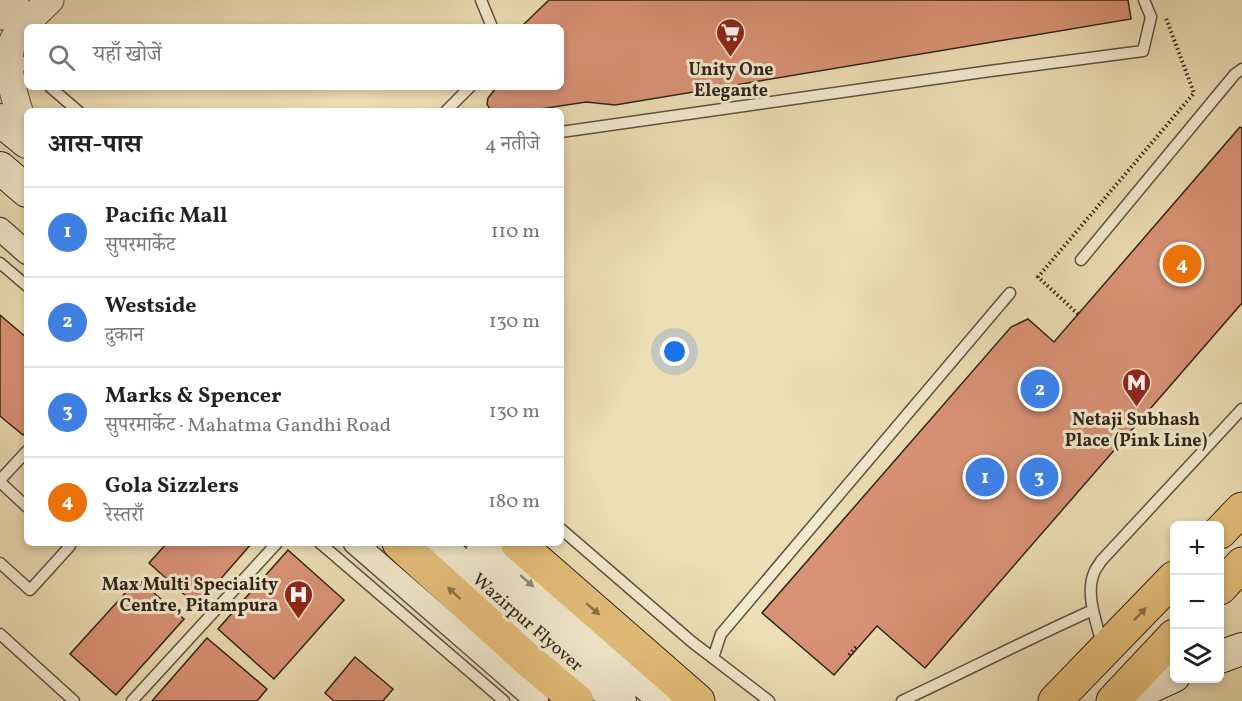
<!DOCTYPE html>
<html lang="hi">
<meta charset="utf-8">
<style>
body{margin:0;font-family:Vollkorn,"Noto Serif Devanagari",serif;background:#f6f6f6;color:#222}
.controls{position:absolute;right:18px;bottom:18px;display:grid;overflow:hidden;border-radius:9px;box-shadow:0 3px 9px #0003}
.controls button{width:54px;height:54px;display:grid;place-items:center;padding:0;border:0;border-bottom:2px solid #e0e0e0;background:#fff;color:#222;font:30px sans-serif}
.you{position:absolute;left:675px;top:352px;width:21px;height:21px;margin:-15px;border:4px solid #fff;border-radius:50%;background:#1a73e8;box-shadow:0 0 0 9px #1a73e833}
.badge{display:grid;place-items:center;width:39px;height:39px;border-radius:50%;background:#7c3aed;color:#fff;font-size:20px;font-weight:700}
.pin{position:absolute;translate:-50% -50%;border:3px solid #fff;box-shadow:0 2px 6px #0006}
.list{margin:0;padding:0;list-style:none}
h2{display:flex;justify-content:space-between;align-items:center;height:78px;margin:0;padding:0 24px;font-size:26px}
h2 small{font-size:20px;font-weight:400;color:#767676}
.list li{display:grid;grid-template-columns:39px 1fr auto;gap:18px;align-items:center;box-sizing:border-box;height:90px;padding:0 24px;border-top:2px solid #e0e0e0}
.list b{display:block;font-size:22px;white-space:nowrap}
.list p{margin:0;font-size:20px;white-space:nowrap;color:#767676}
.list em{font-size:20px;font-style:normal;color:#767676}
.icon{flex:none;width:33px;height:33px;fill:none;stroke:currentColor;stroke-width:2;stroke-linecap:round;stroke-linejoin:round}
.map{position:relative;flex:none;width:1242px;height:701px;overflow:hidden}
.search{position:absolute;background:#fff;box-shadow:0 3px 9px #0003;left:24px;top:24px;width:540px;height:66px;display:flex;align-items:center;gap:15px;box-sizing:border-box;padding:0 21px;border-radius:9px;color:#767676;font-size:22px}
.panel{position:absolute;background:#fff;box-shadow:0 3px 9px #0003;left:24px;top:108px;width:540px;height:438px;border-radius:9px}
.map>svg:first-child{display:block}
.building{fill:#da9276;stroke:#2e241a;stroke-width:1.5}
.lines{fill:none;stroke-linecap:round;stroke-linejoin:round}
.service-casing{stroke:#5e5241;stroke-width:13}
.minor-casing{stroke:#5e5241;stroke-width:25}
.tertiary-casing{stroke:#5e5241;stroke-width:29}
.secondary-casing{stroke:#2e241a;stroke-width:34}
.primary-casing{stroke:#2e241a;stroke-width:35}
.path{stroke:#2e241a;stroke-width:4;stroke-dasharray:1.5 3;stroke-linecap:butt}
.service{stroke:#f3eacf;stroke-width:10}
.minor{stroke:#f3eacf;stroke-width:22}
.tertiary{stroke:#f3eacf;stroke-width:27}
.secondary{stroke:#f3eacf;stroke-width:32}
.primary{stroke:#e6bf7a;stroke-width:33}
.oneway{fill:#908774}
.oneway2{fill:#8a724a}
.labels{text-anchor:middle;stroke-width:6;stroke-linejoin:round;paint-order:stroke}
.poi-label{font-size:18px;font-weight:bold;fill:#2e241a;stroke:#f3eacf}
.street-label{font-size:18px;fill:#2e241a;stroke:#f3eacf}
</style>
<div class="map">
<svg width="1242" height="701" viewBox="0 0 1242 701">
<rect width="100%" height="100%" fill="#eddeb5"/>
<filter id="stains"><feTurbulence type="fractalNoise" baseFrequency=".00333" numOctaves="4"/><feColorMatrix values="0 0 0 0 .2 0 0 0 0 .09 0 0 0 0 .02 0 0 0 .5 -.17"/></filter>
<radialGradient id="worn" r=".72"><stop offset=".6" stop-color="#630" stop-opacity="0"/><stop offset="1" stop-color="#630" stop-opacity=".3"/></radialGradient>
<path class="building" d="M549,0H1128L1131,19L615,105L586,102L527,111H491L487,104L488,98L497,87H561V27H524V24Z
M1240,127L1242,128V303L925,668L877,626L834,675L762,613L1011,327L1028,319L1054,342Z
M0,315L27,338V431L23,435L0,416Z
M167,543H252L197,606L149,563Z
M288,550L344,600L274,679L218,629Z
M138,579L184,619L116,695L70,654Z
M207,638L267,689L257,701H152Z
M355,657L393,689L383,701H334L325,693Z"/>
<g class="lines">
<defs>
<path id="service" d="M481,0L492,27
M13,54L27,67
M50,87L78,111
M446,111L470,87
M561,132L990,71L1143,51L1151,17L1144,0
M1081,260L1235,74L1242,69
M0,263L27,286
M0,480L27,451
M0,482L27,507
M561,529L692,642L769,701
M320,543L504,701
M0,563L30,590L70,546L66,543
M0,634L74,701
M1102,644C1097,624 1085,594 1094,573C1095,569 1099,565 1101,561L1242,409
M713,658L721,634L1010,293
M132,701L277,543
M902,701C966,671 1028,639 1093,610"/>
<path id="minor" d="M0,229L27,253
M355,543L537,701"/>
<path id="tertiary" d="M0,16L15,0
M27,135C18,108 0,63 15,37C23,24 39,11 50,0"/>
<path id="secondary" d="M0,120L27,142
M0,168L27,191
M435,543L620,701
M482,543L666,701
M1220,657L1242,649
M1119,701L1174,676"/>
<path id="primary" d="M1220,532L1242,509
M399,543L527,659L577,701
M517,543L698,701
M1220,588L1242,564
M1055,701L1174,578
M1113,701L1174,636"/>
</defs>
<use href="#service" class="service-casing"/>
<use href="#minor" class="minor-casing"/>
<use href="#tertiary" class="tertiary-casing"/>
<use href="#secondary" class="secondary-casing"/>
<use href="#primary" class="primary-casing"/>
<path class="path" d="M1078,314L1038,277L1194,93L1166,18
M849,655L858,645"/>
<use href="#service" class="service"/>
<use href="#minor" class="minor"/>
<use href="#tertiary" class="tertiary"/>
<use href="#secondary" class="secondary"/>
<use href="#primary" class="primary"/>
</g>
<defs><path id="oneway-solid" d="M-6-.8H1V-3.2L6.5 0L1 3.2V.8H-6Z" transform="scale(1.5)"/></defs>
<use class="oneway" href="#oneway-solid" transform="translate(527 581) rotate(41)"/>
<g class="oneway2">
<use href="#oneway-solid" transform="translate(454 593) rotate(-138)"/>
<use href="#oneway-solid" transform="translate(593 609) rotate(41)"/>
<use href="#oneway-solid" transform="translate(1140 614) rotate(-46)"/>
</g>
<defs>
<symbol id="supermarket-pin" viewBox="-11 -11 22 30"><path d="M0 17L-7.5 6A9.5 9.5 0 1 1 7.5 6Z" fill="#8f2418" stroke="#f3eacf"/><path d="M-6-5.5h2.5l.6 2H6L4.5 2H-2.5L-4.4-4H-6ZM-1.5 3.2a1.3 1.3 0 1 0 .1 0ZM3 3.2a1.3 1.3 0 1 0 .1 0Z" fill="#fff"/></symbol>
<symbol id="metro-pin" viewBox="-11 -11 22 30"><path d="M0 17L-7.5 6A9.5 9.5 0 1 1 7.5 6Z" fill="#8f2418" stroke="#f3eacf"/><path d="M-5.5 5V-5H-3L0 0L3-5H5.5V5H3V-.5L0 4L-3-.5V5Z" fill="#fff"/></symbol>
<symbol id="hospital-pin" viewBox="-11 -11 22 30"><path d="M0 17L-7.5 6A9.5 9.5 0 1 1 7.5 6Z" fill="#8f2418" stroke="#f3eacf"/><path d="M-5-5h3v3.5h4V-5h3V5h-3V1.5h-4V5h-3Z" fill="#fff"/></symbol>
</defs>
<g fill-rule="evenodd">
<use href="#supermarket-pin" x="714" y="16" width="33" height="45"/>
<use href="#metro-pin" x="1120" y="366" width="33" height="45"/>
<use href="#hospital-pin" x="282" y="578" width="33" height="45"/>
</g>
<g class="labels">
<g class="poi-label">
<text x="731" y="75">Unity One<tspan x="731" dy="21">Elegante</tspan></text>
<text x="1136" y="425">Netaji Subhash<tspan x="1136" dy="21">Place (Pink Line)</tspan></text>
<text x="278" y="590" text-anchor="end">Max Multi Speciality<tspan x="278" dy="21">Centre, Pitampura</tspan></text>
</g>
<g class="street-label">
<text transform="translate(528 622) rotate(41)" y="6">Wazirpur Flyover</text>
</g>
</g>
<rect width="100%" height="100%" filter="url(#stains)"/>
<rect width="100%" height="100%" fill="url(#worn)"/>
</svg>
<div class="controls">
<button>+</button>
<button>−</button>
<button><svg class="icon" aria-label="layers" viewBox="0 0 24 24"><path d="M12 4l9 5-9 5-9-5zM3 14l9 5 9-5"/></svg></button>
</div>
<div class="you"></div>
<div class="pin badge" style="left:985px;top:477px;background:#3f7fe0">1</div>
<div class="pin badge" style="left:1040px;top:389px;background:#3f7fe0">2</div>
<div class="pin badge" style="left:1039px;top:477px;background:#3f7fe0">3</div>
<div class="pin badge" style="left:1182px;top:264px;background:#e8710a">4</div>
<div class="search"><svg class="icon" aria-label="search" viewBox="0 0 24 24"><circle cx="10" cy="10" r="6"/><path d="M15 15l6 6"/></svg>यहाँ खोजें</div>
<section class="panel">
<h2>आस-पास<small>4 नतीजे</small></h2>
<ul class="list">
<li><span class="badge" style="background:#3f7fe0">1</span><div><b>Pacific Mall</b><p>सुपरमार्केट</p></div><em>110 m</em></li>
<li><span class="badge" style="background:#3f7fe0">2</span><div><b>Westside</b><p>दुकान</p></div><em>130 m</em></li>
<li><span class="badge" style="background:#3f7fe0">3</span><div><b>Marks &amp; Spencer</b><p>सुपरमार्केट · Mahatma Gandhi Road</p></div><em>130 m</em></li>
<li><span class="badge" style="background:#e8710a">4</span><div><b>Gola Sizzlers</b><p>रेस्तराँ</p></div><em>180 m</em></li>
</ul>
</section>
</div>
